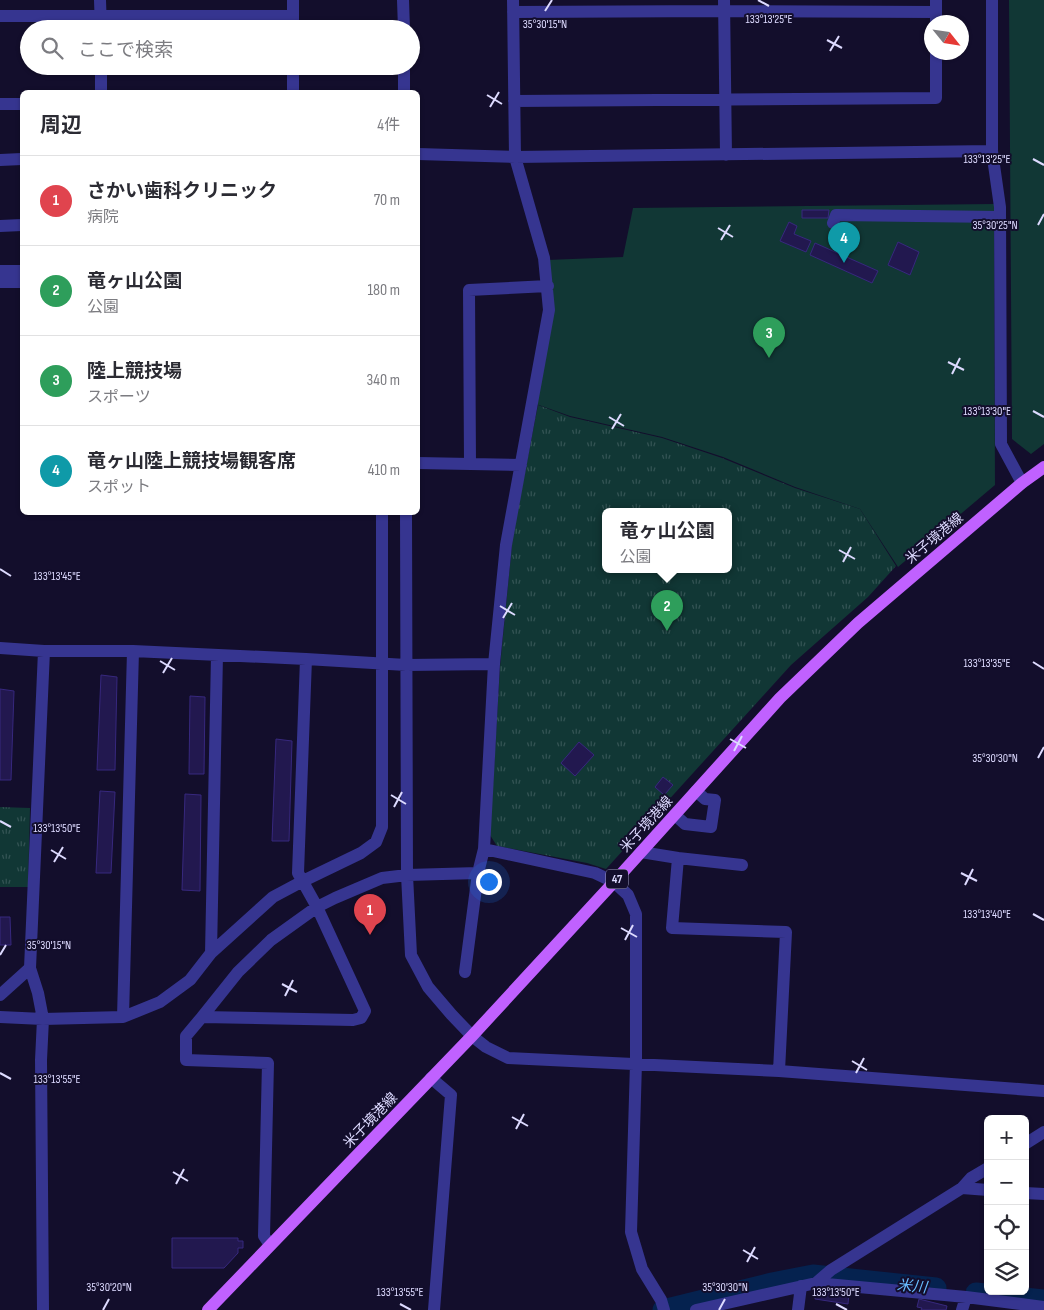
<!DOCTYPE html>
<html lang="ja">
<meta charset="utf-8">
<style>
body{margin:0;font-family:"Sofia Sans Condensed","Noto Sans JP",sans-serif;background:#f7f7f7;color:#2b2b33}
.controls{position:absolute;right:15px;bottom:15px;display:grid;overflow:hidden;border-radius:8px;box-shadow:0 1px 4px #0004}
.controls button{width:45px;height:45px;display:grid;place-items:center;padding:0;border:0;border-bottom:1px solid #e1e1e2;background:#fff;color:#2b2b33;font:25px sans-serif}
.compass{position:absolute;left:924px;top:15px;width:45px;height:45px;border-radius:50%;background:#fff;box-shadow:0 1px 4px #0004;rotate:120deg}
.you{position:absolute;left:488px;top:881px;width:18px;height:18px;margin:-12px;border:4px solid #fff;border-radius:50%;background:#1a73e8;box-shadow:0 0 0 8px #1a73e833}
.badge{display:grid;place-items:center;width:32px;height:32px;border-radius:50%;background:#1a828f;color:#fff;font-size:16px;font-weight:700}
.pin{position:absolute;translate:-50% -41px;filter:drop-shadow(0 1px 2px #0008)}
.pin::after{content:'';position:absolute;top:26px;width:18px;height:15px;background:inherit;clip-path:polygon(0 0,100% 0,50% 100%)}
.popup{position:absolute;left:602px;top:508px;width:130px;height:65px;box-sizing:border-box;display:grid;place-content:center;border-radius:8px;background:#fff;filter:drop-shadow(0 1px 4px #0005);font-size:16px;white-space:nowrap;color:#7c7c81}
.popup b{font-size:19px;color:#2b2b33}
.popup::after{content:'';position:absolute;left:50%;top:100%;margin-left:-10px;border:10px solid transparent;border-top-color:#fff}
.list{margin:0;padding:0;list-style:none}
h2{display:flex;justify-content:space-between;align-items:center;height:65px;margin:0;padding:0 20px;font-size:21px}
h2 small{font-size:16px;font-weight:400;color:#7c7c81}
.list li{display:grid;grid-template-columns:32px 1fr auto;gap:15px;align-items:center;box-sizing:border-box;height:90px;padding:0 20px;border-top:1px solid #e1e1e2}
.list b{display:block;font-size:19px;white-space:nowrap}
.list p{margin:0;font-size:16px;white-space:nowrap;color:#7c7c81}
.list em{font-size:16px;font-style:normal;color:#7c7c81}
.icon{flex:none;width:28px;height:28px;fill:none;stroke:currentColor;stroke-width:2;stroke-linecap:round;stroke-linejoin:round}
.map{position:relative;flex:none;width:1044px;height:1310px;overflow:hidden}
.search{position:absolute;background:#fff;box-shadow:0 1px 4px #0004;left:20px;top:20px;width:400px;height:55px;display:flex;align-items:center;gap:12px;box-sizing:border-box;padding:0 18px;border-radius:28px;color:#7c7c81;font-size:19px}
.panel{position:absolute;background:#fff;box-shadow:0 1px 4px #0004;left:20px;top:90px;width:400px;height:425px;border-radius:8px}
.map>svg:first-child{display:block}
.grass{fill:#113735}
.park{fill:url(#park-tufts);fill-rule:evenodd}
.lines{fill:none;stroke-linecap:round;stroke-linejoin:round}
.river{stroke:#05224f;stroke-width:21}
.building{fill:#22184f;stroke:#37287e}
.minor{stroke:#363590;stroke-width:12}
.major{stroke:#c061ff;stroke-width:12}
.ticks{fill:none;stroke:#dddaff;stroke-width:2}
.labels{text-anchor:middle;stroke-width:4;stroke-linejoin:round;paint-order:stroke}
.shield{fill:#130e2c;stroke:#a09dc0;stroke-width:1}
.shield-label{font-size:12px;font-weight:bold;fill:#dddaff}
.street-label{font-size:14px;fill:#dddaff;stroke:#130e2c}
.water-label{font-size:15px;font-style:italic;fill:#68bdff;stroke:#130e2c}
.ticks-label{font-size:12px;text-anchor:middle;fill:#dddaff;stroke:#130e2c;stroke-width:4;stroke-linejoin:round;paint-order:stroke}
</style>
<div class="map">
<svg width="1044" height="1310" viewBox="0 0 1044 1310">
<defs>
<pattern id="park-tufts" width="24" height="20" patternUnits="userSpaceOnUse" patternTransform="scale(1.25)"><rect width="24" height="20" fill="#113735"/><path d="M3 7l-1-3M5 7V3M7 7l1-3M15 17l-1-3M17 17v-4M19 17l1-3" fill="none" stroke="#335353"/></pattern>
</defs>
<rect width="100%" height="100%" fill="#130e2c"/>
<path class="grass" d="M1009,0H1044V444L1031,454L1012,439Z
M994,204L995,485L898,567L860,509L795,487L723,457L662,437L570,416L536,404L547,260L623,257L633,208Z"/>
<path class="park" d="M538,405L570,417L662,438L722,458L795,488L860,509L896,566L868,597L791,665L606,869L587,863L497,846L490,835L500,667L513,534ZM606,512H728V570H606Z
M0,807L30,808L28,887H0Z"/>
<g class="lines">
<path class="river" d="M976,1293L1044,1300
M663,1310L772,1283L813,1275L936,1288"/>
</g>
<path class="building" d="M802,210H829L828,218H802Z
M789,222L797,226L794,234L811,241L806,252L780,241Z
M898,242L919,252L910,275L888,265Z
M815,243L878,271L872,283L810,255Z
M101,675L117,677L115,770H97Z
M0,689L14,691L11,780H0Z
M190,696L205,697L204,774H189Z
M276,739L292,741L289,841H272Z
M579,742L594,755L575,776L561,763Z
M663,777L673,785L664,795L655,787Z
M100,791L115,792L111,873H96Z
M185,794L201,795L200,891L182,890Z
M0,917H10L11,945H0Z
M172,1238H238V1241H243V1248H238V1253L224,1268H172Z
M816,1289L849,1293L848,1304L815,1299Z
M919,1299L947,1306L946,1310H921L922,1308L917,1307Z"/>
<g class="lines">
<path class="minor" d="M100,0L101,29
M293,0V29
M403,0L404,29
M724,0L726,155
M936,0V22
M992,0V151L1000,207L1001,444L1022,483
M513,12L725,11L936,12
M0,16H293
M101,66V92
M293,66V92
M404,66V92
M514,101L936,98V52
M0,104H22
M418,154L515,157L992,151
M0,160L22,159
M833,223L836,215L1000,217
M0,226L22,225
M0,271H22
M0,282H22
M418,463L521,465
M470,464L469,290L548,286
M406,512L407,875L411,955L428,987L451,1014L472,1036L486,1047L508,1058L779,1071L1044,1091
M0,648L44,651H133L306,659L298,873L317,907L365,1011L361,1018L353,1020L202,1017L238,972L271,940L317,907L335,898L382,878L407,875L478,873
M306,659L406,665L494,664
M675,815L685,824L711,827L715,800L705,799L696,791
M484,849L595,873L614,882L628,895L636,914V1063L631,1232L642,1269L661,1300L664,1310
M641,852L678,858L672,928L786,932L779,1071
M678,858L742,865
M211,953L217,655
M465,972L478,873L484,849L494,664L506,545L549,310L544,258L515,157L513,0
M0,995L30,968
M0,1017L43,1019L123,1017L160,1002L190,980L211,953L273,897L303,881L361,853L376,842L382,827V512
M123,1017L133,651
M202,1017L186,1036V1060L268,1063L264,1236L270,1245
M431,1078L451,1095L434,1310
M1025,1144L1044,1132
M962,1188L988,1190
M1025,1193L1044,1194
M816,1283L966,1297L1044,1307
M43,1310L41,1060L43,1019L38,993L30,968L44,651
M696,1310L816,1283L831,1270L962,1188L971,1178L988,1168
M798,1310L801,1286
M962,1310L966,1297"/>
<path class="major" d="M208,1310L472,1036L614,882L780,698L858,623L1022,483L1044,467"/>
</g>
<path class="ticks" d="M758,0L769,6M545,11L552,0M827,40L842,48M830,51L839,36M487,95L502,104M490,107L499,92M1033,159L1044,165M1038,225L1044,214M718,228L733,237M721,240L730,225M948,362L964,370M952,374L960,358M1033,411L1044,417M609,417L624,426M612,429L621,414M839,550L855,559M843,562L851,547M0,569L11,576M500,606L515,615M503,618L512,603M160,661L175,670M1033,662L1044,669M163,673L172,658M730,739L746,748M734,751L742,736M1038,758L1044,747M391,795L406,804M394,807L402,792M0,821L11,827M51,850L66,859M54,862L63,847M961,873L977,881M965,885L973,869M1033,914L1044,920M621,928L637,937M625,940L633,925M0,955L6,945M282,984L297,992M285,996L293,980M852,1061L867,1070M0,1073L11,1079M856,1073L864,1058M512,1117L528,1126M516,1129L524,1114M173,1172L188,1181M176,1184L184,1169M743,1250L758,1259M747,1262L755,1247M400,1304L411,1310M836,1304L847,1310M103,1310L109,1299M719,1310L725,1299"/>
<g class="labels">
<rect class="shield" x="606" y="869.5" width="22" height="19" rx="4"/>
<g class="shield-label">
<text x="617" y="883">47</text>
</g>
<g class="street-label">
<text transform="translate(934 538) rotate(-40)" y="5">米子境港線</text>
<text transform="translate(646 824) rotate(-48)" y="5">米子境港線</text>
<text transform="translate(370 1120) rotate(-46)" y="5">米子境港線</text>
</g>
<g class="water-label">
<text transform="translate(912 1286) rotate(6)" y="5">米川</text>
</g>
</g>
<g class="ticks-label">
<text x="769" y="23">133°13'25"E</text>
<text x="545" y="28">35°30'15"N</text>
<text x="987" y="163">133°13'25"E</text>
<text x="995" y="229">35°30'25"N</text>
<text x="987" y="415">133°13'30"E</text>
<text x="57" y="580">133°13'45"E</text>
<text x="987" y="667">133°13'35"E</text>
<text x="995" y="762">35°30'30"N</text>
<text x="57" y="832">133°13'50"E</text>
<text x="987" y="918">133°13'40"E</text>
<text x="49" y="949">35°30'15"N</text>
<text x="57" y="1083">133°13'55"E</text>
<text x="109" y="1291">35°30'20"N</text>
<text x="725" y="1291">35°30'30"N</text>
<text x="400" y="1296">133°13'55"E</text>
<text x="836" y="1296">133°13'50"E</text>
</g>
</svg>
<div class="controls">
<button>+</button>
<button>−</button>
<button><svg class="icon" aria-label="locate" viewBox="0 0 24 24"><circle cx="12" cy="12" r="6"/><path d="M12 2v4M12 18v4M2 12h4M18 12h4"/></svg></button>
<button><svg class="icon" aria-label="layers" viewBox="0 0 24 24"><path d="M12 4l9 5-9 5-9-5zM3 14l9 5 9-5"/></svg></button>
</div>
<svg class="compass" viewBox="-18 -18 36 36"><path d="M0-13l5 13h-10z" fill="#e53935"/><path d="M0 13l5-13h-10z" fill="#7c7c81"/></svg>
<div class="you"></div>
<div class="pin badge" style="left:370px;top:935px;background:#e0444e">1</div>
<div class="pin badge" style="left:667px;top:631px;background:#2e9e5b">2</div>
<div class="popup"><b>竜ヶ山公園</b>公園</div>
<div class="pin badge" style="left:769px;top:358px;background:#2e9e5b">3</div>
<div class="pin badge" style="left:844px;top:263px;background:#0f9aa8">4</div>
<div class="search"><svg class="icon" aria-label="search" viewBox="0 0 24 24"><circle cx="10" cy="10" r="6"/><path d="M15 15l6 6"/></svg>ここで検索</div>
<section class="panel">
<h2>周辺<small>4件</small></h2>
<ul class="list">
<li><span class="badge" style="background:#e0444e">1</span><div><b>さかい歯科クリニック</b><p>病院</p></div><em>70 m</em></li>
<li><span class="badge" style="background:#2e9e5b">2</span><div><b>竜ヶ山公園</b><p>公園</p></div><em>180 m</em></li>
<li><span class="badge" style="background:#2e9e5b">3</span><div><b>陸上競技場</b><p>スポーツ</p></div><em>340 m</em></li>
<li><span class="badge" style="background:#0f9aa8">4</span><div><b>竜ヶ山陸上競技場観客席</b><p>スポット</p></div><em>410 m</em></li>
</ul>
</section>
</div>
